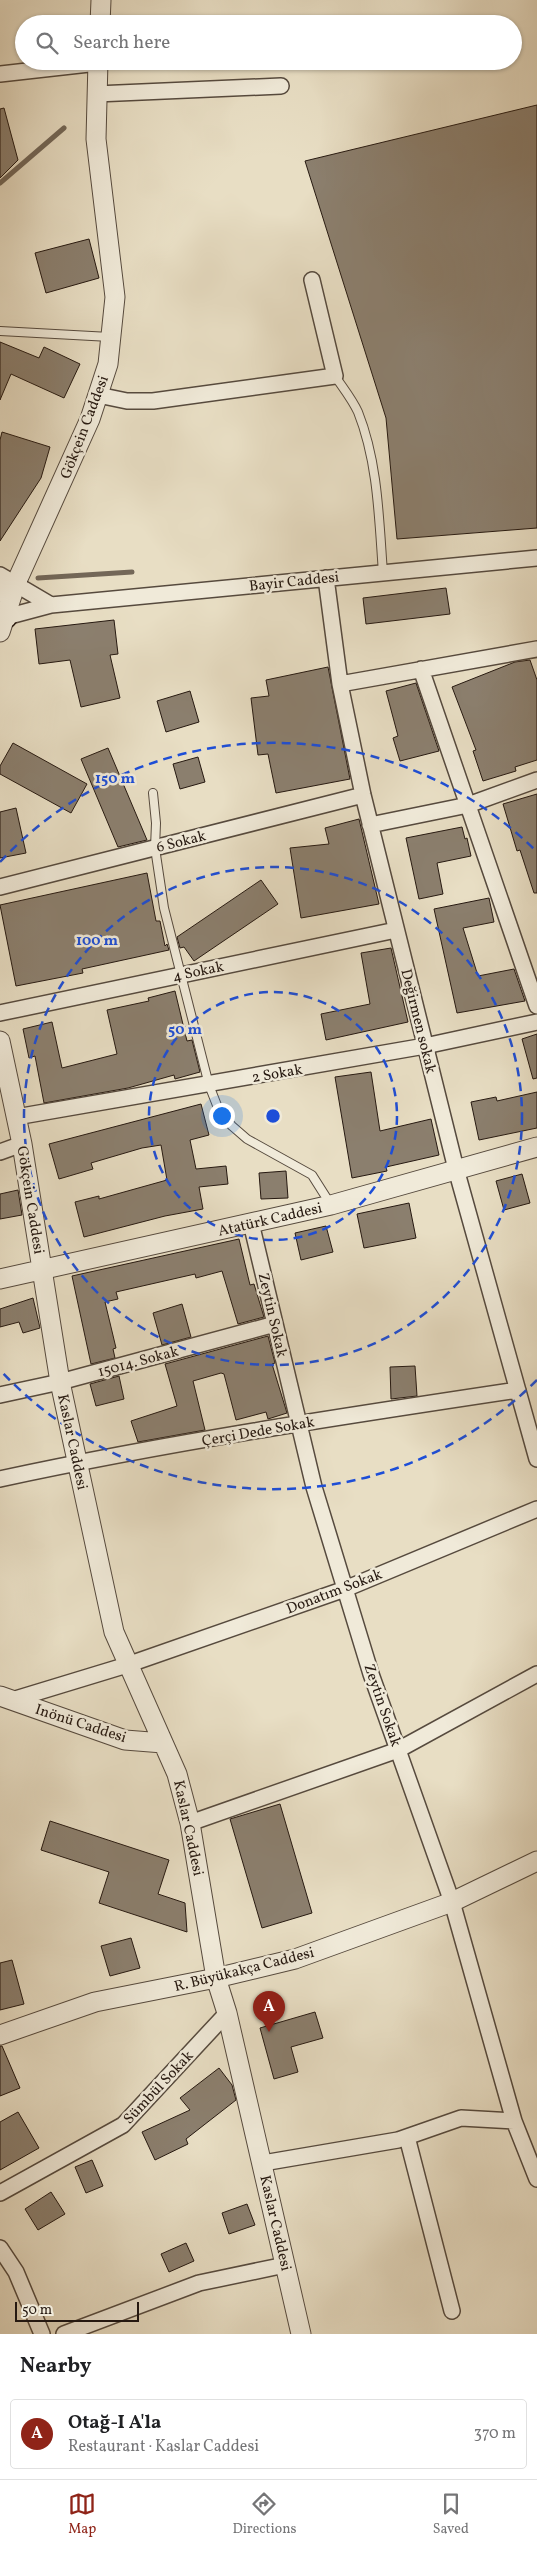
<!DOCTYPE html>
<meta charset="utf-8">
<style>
body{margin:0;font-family:Vollkorn,serif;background:#f6f6f6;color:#202124}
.scale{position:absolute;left:15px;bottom:12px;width:124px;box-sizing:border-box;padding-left:5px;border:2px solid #261911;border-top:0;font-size:14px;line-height:18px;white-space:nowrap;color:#261911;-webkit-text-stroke:4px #f0ead9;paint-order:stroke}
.you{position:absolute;left:221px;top:1115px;width:18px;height:18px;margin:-12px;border:4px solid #fff;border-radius:50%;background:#1a73e8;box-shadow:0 0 0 8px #1a73e833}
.badge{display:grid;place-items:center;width:32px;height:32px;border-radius:50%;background:#8f2418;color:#fff;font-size:16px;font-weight:700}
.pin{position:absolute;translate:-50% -41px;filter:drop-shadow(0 1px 2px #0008)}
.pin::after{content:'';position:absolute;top:26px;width:18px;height:15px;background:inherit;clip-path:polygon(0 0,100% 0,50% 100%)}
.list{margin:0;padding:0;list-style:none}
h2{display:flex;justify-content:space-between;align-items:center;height:65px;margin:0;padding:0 20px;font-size:21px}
h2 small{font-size:16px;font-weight:400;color:#757577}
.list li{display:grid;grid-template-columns:32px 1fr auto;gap:15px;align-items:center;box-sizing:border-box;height:70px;margin:0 10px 10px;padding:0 10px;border:1px solid #e0e0e0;border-radius:5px}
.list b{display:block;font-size:19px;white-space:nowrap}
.list p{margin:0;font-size:16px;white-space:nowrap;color:#757577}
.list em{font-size:16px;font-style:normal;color:#757577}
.icon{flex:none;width:28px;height:28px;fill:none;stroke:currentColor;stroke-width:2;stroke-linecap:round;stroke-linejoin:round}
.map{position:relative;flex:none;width:537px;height:2334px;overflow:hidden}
.search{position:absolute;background:#fff;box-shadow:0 1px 4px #0004;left:15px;right:15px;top:15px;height:55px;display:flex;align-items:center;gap:12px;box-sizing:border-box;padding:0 18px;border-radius:28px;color:#757577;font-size:19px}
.sheet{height:145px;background:#fff}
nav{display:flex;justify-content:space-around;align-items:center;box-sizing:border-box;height:70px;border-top:1px solid #e0e0e0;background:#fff;font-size:14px;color:#757577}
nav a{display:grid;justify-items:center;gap:2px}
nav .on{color:#8f2418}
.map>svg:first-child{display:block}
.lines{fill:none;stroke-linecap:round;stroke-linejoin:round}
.stream{stroke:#736758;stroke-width:5}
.building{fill:#8b7f6e;stroke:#261911}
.service-casing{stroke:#564a3e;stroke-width:10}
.minor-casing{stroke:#564a3e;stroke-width:18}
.tertiary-casing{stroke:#564a3e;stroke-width:21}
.secondary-casing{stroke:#261911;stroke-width:24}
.service{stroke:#f0ead9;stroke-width:8}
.minor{stroke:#f0ead9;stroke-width:15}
.tertiary{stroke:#f0ead9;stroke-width:19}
.secondary{stroke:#f0ead9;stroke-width:21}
.ring{fill:none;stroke:#1d4ed8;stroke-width:2.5;stroke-dasharray:9 6}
.labels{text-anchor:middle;stroke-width:5;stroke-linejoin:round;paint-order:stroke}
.street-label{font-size:15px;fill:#261911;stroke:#f0ead9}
.centre{fill:#1d4ed8;stroke:#f0ead9;stroke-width:2.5}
.ring-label{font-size:15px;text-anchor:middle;font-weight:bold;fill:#1d4ed8;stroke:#f0ead9;stroke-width:5;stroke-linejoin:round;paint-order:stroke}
</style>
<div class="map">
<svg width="537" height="2334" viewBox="0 0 537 2334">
<rect width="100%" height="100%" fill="#e8dec4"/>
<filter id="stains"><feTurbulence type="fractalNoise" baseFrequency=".004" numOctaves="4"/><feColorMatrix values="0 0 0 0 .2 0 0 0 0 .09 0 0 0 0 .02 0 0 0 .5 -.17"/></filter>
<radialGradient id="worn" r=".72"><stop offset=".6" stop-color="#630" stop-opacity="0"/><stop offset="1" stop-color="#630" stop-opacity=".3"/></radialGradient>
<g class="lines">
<path class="stream" d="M0,183L64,128
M38,578L132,572"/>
</g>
<path class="building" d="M537,105V528L397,539L386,418L305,161Z
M4,108L18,160L0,178V109Z
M89,239L99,278L46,293L35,253Z
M0,342L39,358L44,347L80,364L64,398L11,374L0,400Z
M2,432L50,447L41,478L0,541V440Z
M446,588L450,614L366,624L363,598Z
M114,620L118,654L110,655L120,698L81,707L70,660L39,664L35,629Z
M530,660L537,680V760L515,767L516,771L483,781L473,751L476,750L452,687L515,662Z
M328,667L350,779L276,793L268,754L258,755L251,698L269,696L266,680Z
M416,683L439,751L400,761L393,738L398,736L386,691Z
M190,691L199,722L166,732L157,701Z
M13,743L87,784L71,813L0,774V766Z
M108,748L147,840L118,847L81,759Z
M198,757L205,782L180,789L173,764Z
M537,794V893H534L520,850L517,851L503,804Z
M16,808L26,853L0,858V812Z
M359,819L379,904L301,918L290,848L329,844L325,828Z
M462,827L465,839L467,838L471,856L437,863L443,894L419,899L406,838Z
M147,873L156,921H160L165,946L167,944L169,950L82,969L83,973L16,986L0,905Z
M261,880L278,904L194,961L184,947L180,948L177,937Z
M489,898L494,922L463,928L478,976L514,969L525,1001L457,1013L434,909Z
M391,948L408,1022L326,1040L321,1014L370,1004L361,953Z
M175,991L187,1041L192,1040L200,1072L175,1079L174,1075L128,1088L44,1103L35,1056L29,1058L23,1029L52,1022L62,1068L117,1054L107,1010L149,1001L148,998Z
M537,1034V1078L533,1079L522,1039Z
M371,1072L380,1131L431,1119L439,1155L386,1167L387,1171L352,1178L335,1077Z
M537,1092V1128L479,1140L471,1102L496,1097L497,1101Z
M201,1104L209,1135L190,1140L196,1169L226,1166L228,1184L199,1187L203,1209L165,1216L84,1237L75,1202L99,1196V1199L167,1180L161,1145L142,1148L91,1163L93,1169L59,1179L49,1144Z
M286,1171L288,1198L261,1199L259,1173Z
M522,1174L530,1203L504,1210L496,1181Z
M18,1190L22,1215L0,1219V1194Z
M409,1203L416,1238L364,1248L357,1214Z
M326,1226L333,1252L301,1260L295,1233Z
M239,1239L250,1285L254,1284L264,1317L238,1324L222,1271L196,1278L195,1274L116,1292L118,1299L105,1302L116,1348L113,1349L115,1358L91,1364L72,1276Z
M33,1298L40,1328L23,1333L19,1322L0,1327V1309Z
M182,1304L191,1337L162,1345L153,1313Z
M268,1336L275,1363L272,1364L287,1413L268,1419L266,1412L236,1420L224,1374L221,1373L193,1381L205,1430L138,1442L131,1421L177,1406L165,1364Z
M415,1366L417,1396L391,1399L390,1367Z
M119,1376L124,1399L96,1406L90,1384Z
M280,1804L312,1913L262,1928L230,1819Z
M50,1821L169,1860L158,1894L185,1903L187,1932L99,1903L109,1872L41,1850Z
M131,1938L140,1968L110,1976L101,1946Z
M12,1960L24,2004L0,2010V1963Z
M315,2012L323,2038L291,2047L298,2072L274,2079L260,2028Z
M0,2046H2L20,2088L0,2096Z
M219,2068L232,2085L236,2100L186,2139L188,2144L155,2160L142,2132L190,2110L180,2098Z
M18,2112L39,2148L0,2170V2122Z
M92,2160L103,2186L86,2193L75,2167Z
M51,2192L65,2214L38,2230L25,2209Z
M247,2204L255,2225L229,2234L222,2213Z
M186,2243L194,2261L169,2272L161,2254Z"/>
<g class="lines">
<defs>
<path id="service" d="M0,331L110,337
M335,376C343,388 352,399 358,412C378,462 379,519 383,573
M153,793L156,823L155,848L164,908L209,1085L220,1113L232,1126L247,1139L312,1175L331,1205"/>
<path id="minor" d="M0,74L98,63
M96,94L281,86
M98,395L127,401H153L335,376L312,280
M0,575L51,605
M326,578L340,684L363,795L456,1169L537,1459
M6,617L51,605L537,558
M421,669L537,1006
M340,684L537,649
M370,825L468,805L537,780
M0,887L363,795
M0,1013L396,930
M16,1117L425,1046L537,1022
M0,1152L22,1144
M251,1223L314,1487L371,1674L452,1902L514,2121L537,2179
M0,1395L60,1382L275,1324
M0,1479C171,1442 345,1416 518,1390
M12,1700L127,1665L345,1589L537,1509
M190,1823L398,1750L537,1674
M407,2137L452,2311
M263,2163L398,2140L461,2118L514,2121
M0,2193L123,2125L227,2013
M0,2248L16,2272L42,2334
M64,2334L199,2283L285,2265"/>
<path id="tertiary" d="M100,24L101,0
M0,632L16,583L90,419L108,364L115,297L96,139L98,61
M0,1041L22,1144L60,1382L114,1632L177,1774L190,1823L216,1978L227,2013L301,2334
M0,1279L331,1205L537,1147
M0,1696L125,1740L163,1743
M0,2035L95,2002L216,1978L295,1959L452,1902L537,1861"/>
<path id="secondary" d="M0,591L16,583
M0,620L6,617"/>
</defs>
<use href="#service" class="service-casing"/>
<use href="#minor" class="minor-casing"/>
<use href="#tertiary" class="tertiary-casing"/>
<use href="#secondary" class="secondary-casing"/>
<use href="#service" class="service"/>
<use href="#minor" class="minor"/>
<use href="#tertiary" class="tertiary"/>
<use href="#secondary" class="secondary"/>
</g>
<g class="ring">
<circle cx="273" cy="1116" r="124"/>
<circle cx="273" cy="1116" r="249"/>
<path d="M537 1380A373 373 0 0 1 0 1370M0 862A373 373 0 0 1 537 852"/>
</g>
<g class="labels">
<g class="street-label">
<text transform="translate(84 427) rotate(-69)" y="5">Gökçein Caddesi</text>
<text transform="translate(294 581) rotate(-6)" y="5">Bayir Caddesi</text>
<text transform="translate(181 841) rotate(-14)" y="5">6 Sokak</text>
<text transform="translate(198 971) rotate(-12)" y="5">4 Sokak</text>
<text transform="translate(419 1021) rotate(76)" y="5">Değirmen sokak</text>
<text transform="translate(277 1073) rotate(-10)" y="5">2 Sokak</text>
<text transform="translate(31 1200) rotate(81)" y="5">Gökçein Caddesi</text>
<text transform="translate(270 1219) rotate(-13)" y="5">Atatürk Caddesi</text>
<text transform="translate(273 1315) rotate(77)" y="5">Zeytin Sokak</text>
<text transform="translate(138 1361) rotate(-15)" y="5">15014. Sokak</text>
<text transform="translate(258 1431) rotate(-10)" y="5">Çerçi Dede Sokak</text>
<text transform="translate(73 1442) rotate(78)" y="5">Kaslar Caddesi</text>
<text transform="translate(334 1591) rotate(-21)" y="5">Donatım Sokak</text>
<text transform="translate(383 1705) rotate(71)" y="5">Zeytin Sokak</text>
<text transform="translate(81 1723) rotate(18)" y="5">Inönü Caddesi</text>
<text transform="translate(189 1828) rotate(78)" y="5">Kaslar Caddesi</text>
<text transform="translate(244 1969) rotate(-14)" y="5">R. Büyükakça Caddesi</text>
<text transform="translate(158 2087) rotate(-47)" y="5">Sümbül Sokak</text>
<text transform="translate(276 2223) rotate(77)" y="5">Kaslar Caddesi</text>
</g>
</g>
<circle cx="273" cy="1116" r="8" class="centre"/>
<g class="ring-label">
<text x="115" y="783">150 m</text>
<text x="97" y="945">100 m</text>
<text x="185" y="1034">50 m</text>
</g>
<rect width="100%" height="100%" filter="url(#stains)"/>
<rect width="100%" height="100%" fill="url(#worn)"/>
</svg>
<div class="scale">50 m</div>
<div class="you"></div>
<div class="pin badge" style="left:269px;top:2032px">A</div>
<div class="search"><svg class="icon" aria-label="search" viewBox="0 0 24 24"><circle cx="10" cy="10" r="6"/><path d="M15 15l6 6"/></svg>Search here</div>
</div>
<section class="sheet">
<h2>Nearby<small></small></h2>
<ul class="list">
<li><span class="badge">A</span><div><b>Otağ-I A'la</b><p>Restaurant · Kaslar Caddesi</p></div><em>370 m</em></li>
</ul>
</section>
<nav>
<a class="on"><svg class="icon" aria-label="map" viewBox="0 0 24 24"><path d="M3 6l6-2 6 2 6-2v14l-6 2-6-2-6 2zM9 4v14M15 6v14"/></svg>Map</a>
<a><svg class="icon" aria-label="directions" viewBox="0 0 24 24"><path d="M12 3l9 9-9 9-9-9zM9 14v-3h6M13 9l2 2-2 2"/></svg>Directions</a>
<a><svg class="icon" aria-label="saved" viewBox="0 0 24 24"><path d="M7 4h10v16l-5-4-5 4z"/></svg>Saved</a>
</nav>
